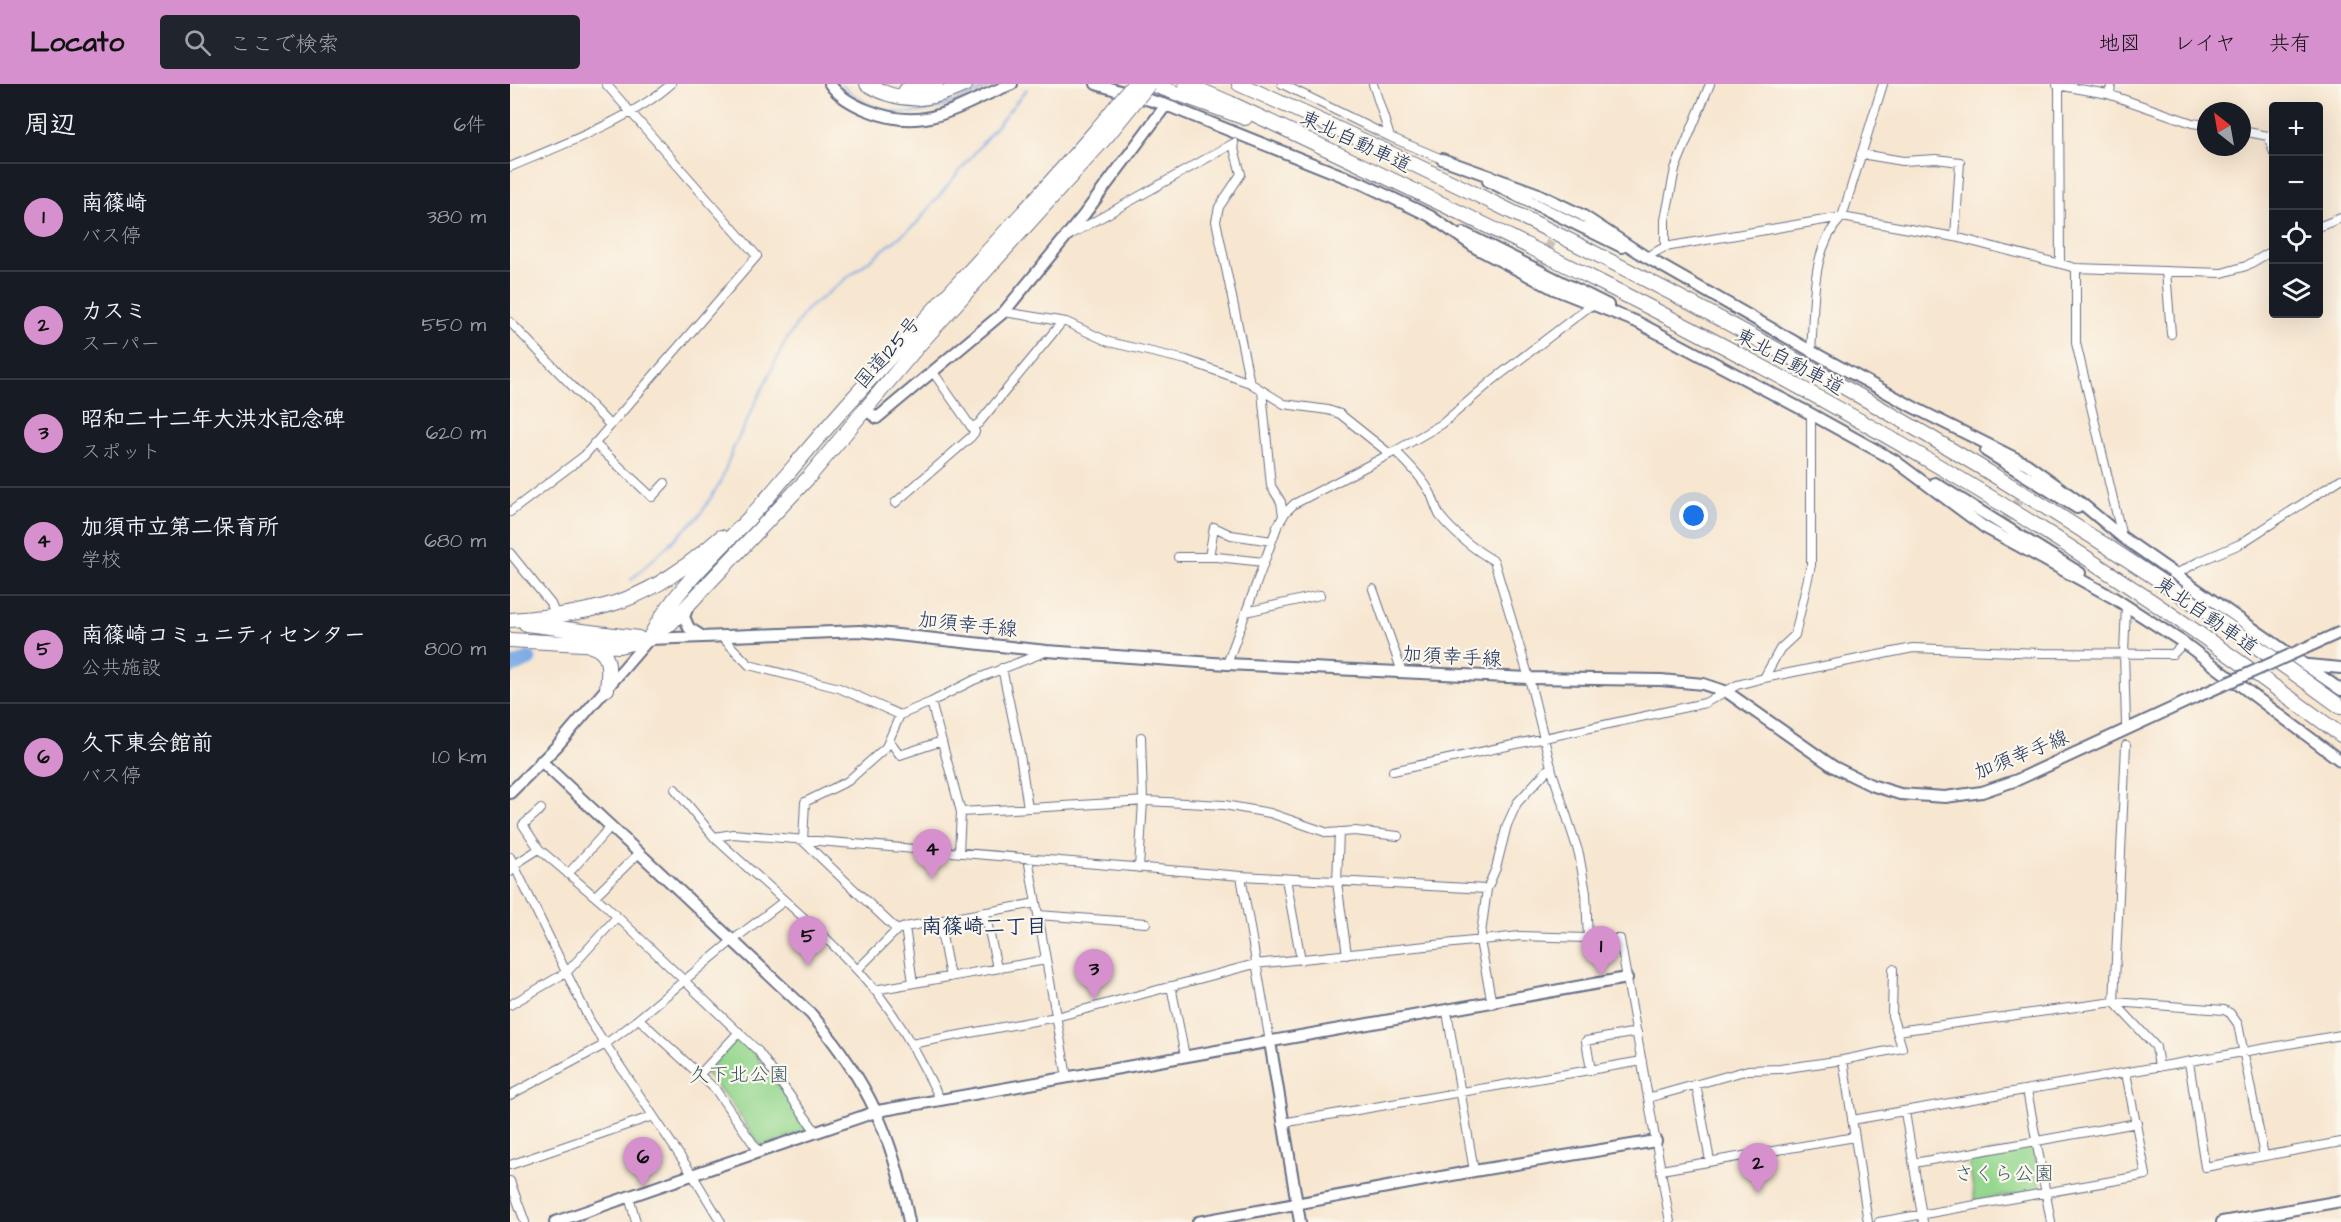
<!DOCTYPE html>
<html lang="ja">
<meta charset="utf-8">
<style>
body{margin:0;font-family:"Architects Daughter","Klee One",sans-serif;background:#20242c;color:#f1f3f6}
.controls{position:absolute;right:18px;top:18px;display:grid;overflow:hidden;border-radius:6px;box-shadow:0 6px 24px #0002}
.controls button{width:54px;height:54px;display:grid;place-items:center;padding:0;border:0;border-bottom:2px solid #363941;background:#171b24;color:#f1f3f6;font:30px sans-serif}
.compass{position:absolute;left:1687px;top:18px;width:54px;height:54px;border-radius:50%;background:#171b24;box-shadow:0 6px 24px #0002;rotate:329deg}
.you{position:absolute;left:1184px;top:432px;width:21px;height:21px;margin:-15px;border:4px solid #fff;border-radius:50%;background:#1a73e8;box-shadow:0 0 0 9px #1a73e833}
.badge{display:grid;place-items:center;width:39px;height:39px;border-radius:50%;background:#d690ce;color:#111;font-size:20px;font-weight:700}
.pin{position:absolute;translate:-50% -50px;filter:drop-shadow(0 2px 3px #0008)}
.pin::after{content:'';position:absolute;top:32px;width:21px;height:18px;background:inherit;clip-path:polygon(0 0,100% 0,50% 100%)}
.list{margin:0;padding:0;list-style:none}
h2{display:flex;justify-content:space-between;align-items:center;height:78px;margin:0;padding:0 24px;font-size:26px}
h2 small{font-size:20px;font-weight:400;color:#9ea1a6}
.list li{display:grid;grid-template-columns:39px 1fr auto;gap:18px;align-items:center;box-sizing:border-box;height:108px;padding:0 24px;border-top:2px solid #363941}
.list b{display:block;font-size:22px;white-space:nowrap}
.list p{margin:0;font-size:20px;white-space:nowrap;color:#9ea1a6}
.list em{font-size:20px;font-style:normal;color:#9ea1a6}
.icon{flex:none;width:33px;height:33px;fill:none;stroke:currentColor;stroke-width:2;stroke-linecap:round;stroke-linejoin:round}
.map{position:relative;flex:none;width:1831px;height:1138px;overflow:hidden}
header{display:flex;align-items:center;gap:36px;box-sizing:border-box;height:84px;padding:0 30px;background:#d690ce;color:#111}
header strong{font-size:28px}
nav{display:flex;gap:33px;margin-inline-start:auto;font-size:21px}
.search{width:420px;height:54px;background:#20242c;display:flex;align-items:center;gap:15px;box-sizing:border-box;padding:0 21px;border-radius:6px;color:#9ea1a6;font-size:22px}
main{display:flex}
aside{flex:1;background:#171b24}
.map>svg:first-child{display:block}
.green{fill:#95d78e;stroke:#588376;stroke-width:1.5}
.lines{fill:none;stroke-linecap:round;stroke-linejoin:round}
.stream{stroke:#7baae5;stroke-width:2}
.river{stroke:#7baae5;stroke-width:15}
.secondary-tunnel{stroke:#cbc1b9;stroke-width:10;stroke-dasharray:10 5;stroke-linecap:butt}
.street-casing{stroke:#686f86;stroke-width:10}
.secondary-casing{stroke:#686f86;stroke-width:14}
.highway-casing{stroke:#686f86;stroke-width:16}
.street{stroke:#fff;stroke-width:8}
.secondary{stroke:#fff;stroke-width:10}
.highway{stroke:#fff;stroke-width:14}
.secondary-bridge-casing{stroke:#686f86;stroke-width:14;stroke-linecap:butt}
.highway-bridge-casing{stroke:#686f86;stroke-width:16;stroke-linecap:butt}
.secondary-bridge{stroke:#fff;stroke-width:10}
.highway-bridge{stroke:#fff;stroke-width:14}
.labels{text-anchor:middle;stroke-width:4.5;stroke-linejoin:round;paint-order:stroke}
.street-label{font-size:20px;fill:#1b2f5e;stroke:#fbf7ec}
.park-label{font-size:20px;fill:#3a596a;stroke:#fbf7ec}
.neighbourhood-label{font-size:21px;font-weight:bold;fill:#1b2f5e;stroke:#fbf7ec}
</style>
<header>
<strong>Locato</strong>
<div class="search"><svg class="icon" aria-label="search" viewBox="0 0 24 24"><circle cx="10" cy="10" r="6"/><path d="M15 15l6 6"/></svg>ここで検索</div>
<nav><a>地図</a><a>レイヤ</a><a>共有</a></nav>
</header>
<main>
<aside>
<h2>周辺<small>6件</small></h2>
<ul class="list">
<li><span class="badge">1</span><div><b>南篠崎</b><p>バス停</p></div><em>380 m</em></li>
<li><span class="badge">2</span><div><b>カスミ</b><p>スーパー</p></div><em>550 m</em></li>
<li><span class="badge">3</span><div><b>昭和二十二年大洪水記念碑</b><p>スポット</p></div><em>620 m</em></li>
<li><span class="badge">4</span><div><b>加須市立第二保育所</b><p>学校</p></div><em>680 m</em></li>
<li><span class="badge">5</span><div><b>南篠崎コミュニティセンター</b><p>公共施設</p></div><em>800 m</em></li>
<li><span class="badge">6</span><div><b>久下東会館前</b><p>バス停</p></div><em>1.0 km</em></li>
</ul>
</aside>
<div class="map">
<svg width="1831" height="1138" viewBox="0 0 1831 1138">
<rect width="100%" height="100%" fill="#fbf7ec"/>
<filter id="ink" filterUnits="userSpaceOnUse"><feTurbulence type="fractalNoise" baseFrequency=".0167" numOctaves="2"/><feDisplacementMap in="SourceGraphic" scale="12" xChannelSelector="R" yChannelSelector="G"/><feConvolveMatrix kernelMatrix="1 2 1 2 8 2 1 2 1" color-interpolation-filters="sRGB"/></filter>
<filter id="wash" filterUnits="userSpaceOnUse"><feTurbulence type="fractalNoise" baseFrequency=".008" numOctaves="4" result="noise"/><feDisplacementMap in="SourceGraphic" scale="24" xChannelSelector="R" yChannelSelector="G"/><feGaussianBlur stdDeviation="1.35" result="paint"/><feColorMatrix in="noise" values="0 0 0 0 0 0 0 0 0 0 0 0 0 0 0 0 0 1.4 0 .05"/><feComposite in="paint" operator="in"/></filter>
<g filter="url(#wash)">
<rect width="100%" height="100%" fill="#f7e6d0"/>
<path class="green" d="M229,954L242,966L298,1042L297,1047L253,1062L249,1060L219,1016L197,991V986L226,956Z
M1520,1062L1524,1064L1530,1104L1529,1106L1465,1117L1458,1073Z"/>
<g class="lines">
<path class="stream" d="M331,0C382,49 430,26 486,0
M121,496L190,431L210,399L223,365L274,260L296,226L406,140L517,5"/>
<path class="river" d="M0,583L19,575"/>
</g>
</g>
<g filter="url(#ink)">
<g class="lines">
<path class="secondary-tunnel" d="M1030,180L1050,140
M1495,437L1521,399"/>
<defs>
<path id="street" d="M772,0L880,53L932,75
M863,0L880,53
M1547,1L1598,10L1682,39L1696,41
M1549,2L1550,180
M1600,10L1601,0
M1732,47L1758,52L1764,69
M723,61L731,90L709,123L706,137L740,299
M1351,70L1393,77L1426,75L1450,78L1445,153
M0,83C49,62 122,35 161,0
M1808,143L1831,134
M560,151L724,59
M1155,163V136L1165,85L1200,0
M1136,173L1155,163L1332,133L1445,153L1566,184L1712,189L1736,182L1764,166
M1566,184V259L1612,453
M1656,187L1661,250
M494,228L556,238L599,258L676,276L740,299L774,320L818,326L830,330L880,370
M0,238L100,341
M1301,267C1305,222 1299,167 1332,133L1373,0
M423,288L462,344L469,339L552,238
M752,307L761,402L771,418L773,432
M84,359L142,413L155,399
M885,367C899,380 912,393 921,410C924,417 926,425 930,432C945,451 964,465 984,477L1019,594L1042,687L1069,770L1076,809L1078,856
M385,419L461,353L465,348L462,344
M0,428L74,372L247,172L96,0
M0,469L41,520L46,532
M668,473H707L754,478
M699,473L704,443L721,451L762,457
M1666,490L1688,478L1730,460L1831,395
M863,505L892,588
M1616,522L1614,569L1616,640
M736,528L810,511
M211,552L239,581L329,604L390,631L421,618L464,596L535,568
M717,580L767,443L775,429L784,420L880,370L932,340L983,296L1085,218
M492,584L509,664L518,724
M1254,594L1270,565L1285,551L1301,481V330
M421,618L451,728L449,768
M379,656L390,671L432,657
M1616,661L1604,918L1646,963L1649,983
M883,687L1195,619L1227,601L1254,594L1403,564L1532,569L1663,570L1674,559
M165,705L204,753
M451,728L636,717L714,721L760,729L818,749L845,747L888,752
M829,748L827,798L837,871
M29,765L13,741L31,725
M0,773L80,937L182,1090L211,1138
M518,774L557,993
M629,784L633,717L631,653
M0,788L4,781L29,765L95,821L248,967L306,1048
M58,790L101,742
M731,792L760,958
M776,795L791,876
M85,812L128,770
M475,828L487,884
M528,831L636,839
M429,836L440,893
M395,843L403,899
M387,846L293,757L295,718L338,697L376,663L390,631
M1383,885L1382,932L1387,947
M347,886L387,846L395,843L526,819
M661,902L675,972
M364,906L536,876
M982,920L970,857L977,805L986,784L997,741L1007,719L1041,682
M0,921L57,888L106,834
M937,928L964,1087
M129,935L205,1005L249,1068
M401,960L546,933L745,880L1010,852L1110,855L1160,1138
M1333,976L1358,1138
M1679,978L1695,1083L1831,1058
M1081,986L1076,957L1127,948
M190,990L229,948
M1186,1000L1200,1077
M1517,1006L1541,1138
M0,1011L94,961L116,945L223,856L274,817
M1138,1014L1238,986L1270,985L1333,976L1392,964L1387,947L1604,918L1714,926L1720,929L1728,940L1754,1072
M430,1015C411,977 391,938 364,905C317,849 257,803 204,753L223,750L731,792L977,805
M1395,1028L1413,1138
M1342,1036L1831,951
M772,1039L1132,977
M1404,1079L1627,1039
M0,1081L143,1032
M1151,1086L1345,1053
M0,1097L15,1138
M119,1112L126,1138
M1369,1138L1636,1091L1616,989"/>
<path id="secondary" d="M320,0C329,13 342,20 357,26C418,51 448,20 502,0
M586,0L656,21L853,100L920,132L966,164L1044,205L1127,238L1301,330L1384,376L1474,443L1604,514L1674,559L1831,677
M932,75L1026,109L1072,131L1136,173L1301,267L1405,324L1517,380L1571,419L1612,453L1831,606
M978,97L1112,163
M954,149L1098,221
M354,325L367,334L494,228L573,132L656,21
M1476,367L1567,424
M1425,399L1570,489
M178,522L174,533L179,544L193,553
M1798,581L1831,584
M31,677L301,930C358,997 383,1052 399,1138
M0,709L47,662L139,555L350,547L537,567L717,580L1019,594L1151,596L1193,600L1217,608L1324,683L1361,701L1390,710L1435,713L1472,708L1507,696L1693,610
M760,958L790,1138
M45,1138L368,1027L1117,894
M688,1138L964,1087L1146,1057
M1712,1138L1831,1117"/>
<path id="highway" d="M357,0C391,21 421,17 456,0
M641,0L735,34
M676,0L720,19C969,136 1216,255 1452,396C1583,474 1708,561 1831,651
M729,0C1115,172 1490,373 1831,623
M396,6L410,5L426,0
M0,536C97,528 137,518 211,453
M16,540L128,554
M141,551C167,501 215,462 252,420C283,384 312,348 344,313C425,223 509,136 588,44
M0,556L109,562L139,555L161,539L298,394L408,262L597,52
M81,562C102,568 99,587 97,605"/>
</defs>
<use href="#street" class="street-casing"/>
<use href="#secondary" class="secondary-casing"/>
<use href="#highway" class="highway-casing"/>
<use href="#street" class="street"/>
<use href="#secondary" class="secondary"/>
<use href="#highway" class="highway"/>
<defs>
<path id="secondary-bridge" d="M1693,610L1831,548"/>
<path id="highway-bridge" d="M588,44L624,0
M597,52L639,0"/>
</defs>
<use href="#secondary-bridge" class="secondary-bridge-casing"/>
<use href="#highway-bridge" class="highway-bridge-casing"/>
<use href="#secondary-bridge" class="secondary-bridge"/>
<use href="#highway-bridge" class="highway-bridge"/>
</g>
</g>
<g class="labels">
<g class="street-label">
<text transform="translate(846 57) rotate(25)" y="7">東北自動車道</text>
<text transform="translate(377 268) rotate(-49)" y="7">国道125号</text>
<text transform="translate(1280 277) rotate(28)" y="7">東北自動車道</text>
<text transform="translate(1697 531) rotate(35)" y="7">東北自動車道</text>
<text transform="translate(458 540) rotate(6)" y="7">加須幸手線</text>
<text transform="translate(942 572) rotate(3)" y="7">加須幸手線</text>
<text transform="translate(1511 670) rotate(-22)" y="7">加須幸手線</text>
</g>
<g class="park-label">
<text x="229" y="997">久下北公園</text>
<text x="1494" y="1096">さくら公園</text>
</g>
<g class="neighbourhood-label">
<text x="474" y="849">南篠崎二丁目</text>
</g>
</g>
</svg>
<div class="controls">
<button>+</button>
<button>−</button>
<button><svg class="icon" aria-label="locate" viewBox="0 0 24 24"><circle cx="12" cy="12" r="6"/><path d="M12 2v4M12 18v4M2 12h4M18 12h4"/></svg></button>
<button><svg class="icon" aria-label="layers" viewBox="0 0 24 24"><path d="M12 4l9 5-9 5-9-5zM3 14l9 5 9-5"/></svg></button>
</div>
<svg class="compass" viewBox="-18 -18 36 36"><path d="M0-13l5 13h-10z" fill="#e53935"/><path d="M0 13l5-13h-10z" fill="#9ea1a6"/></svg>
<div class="you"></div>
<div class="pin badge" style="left:1091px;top:892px">1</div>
<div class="pin badge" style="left:1248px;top:1109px">2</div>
<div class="pin badge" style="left:584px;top:915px">3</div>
<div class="pin badge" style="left:422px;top:795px">4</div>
<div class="pin badge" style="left:298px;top:882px">5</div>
<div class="pin badge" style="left:133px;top:1103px">6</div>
</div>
</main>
